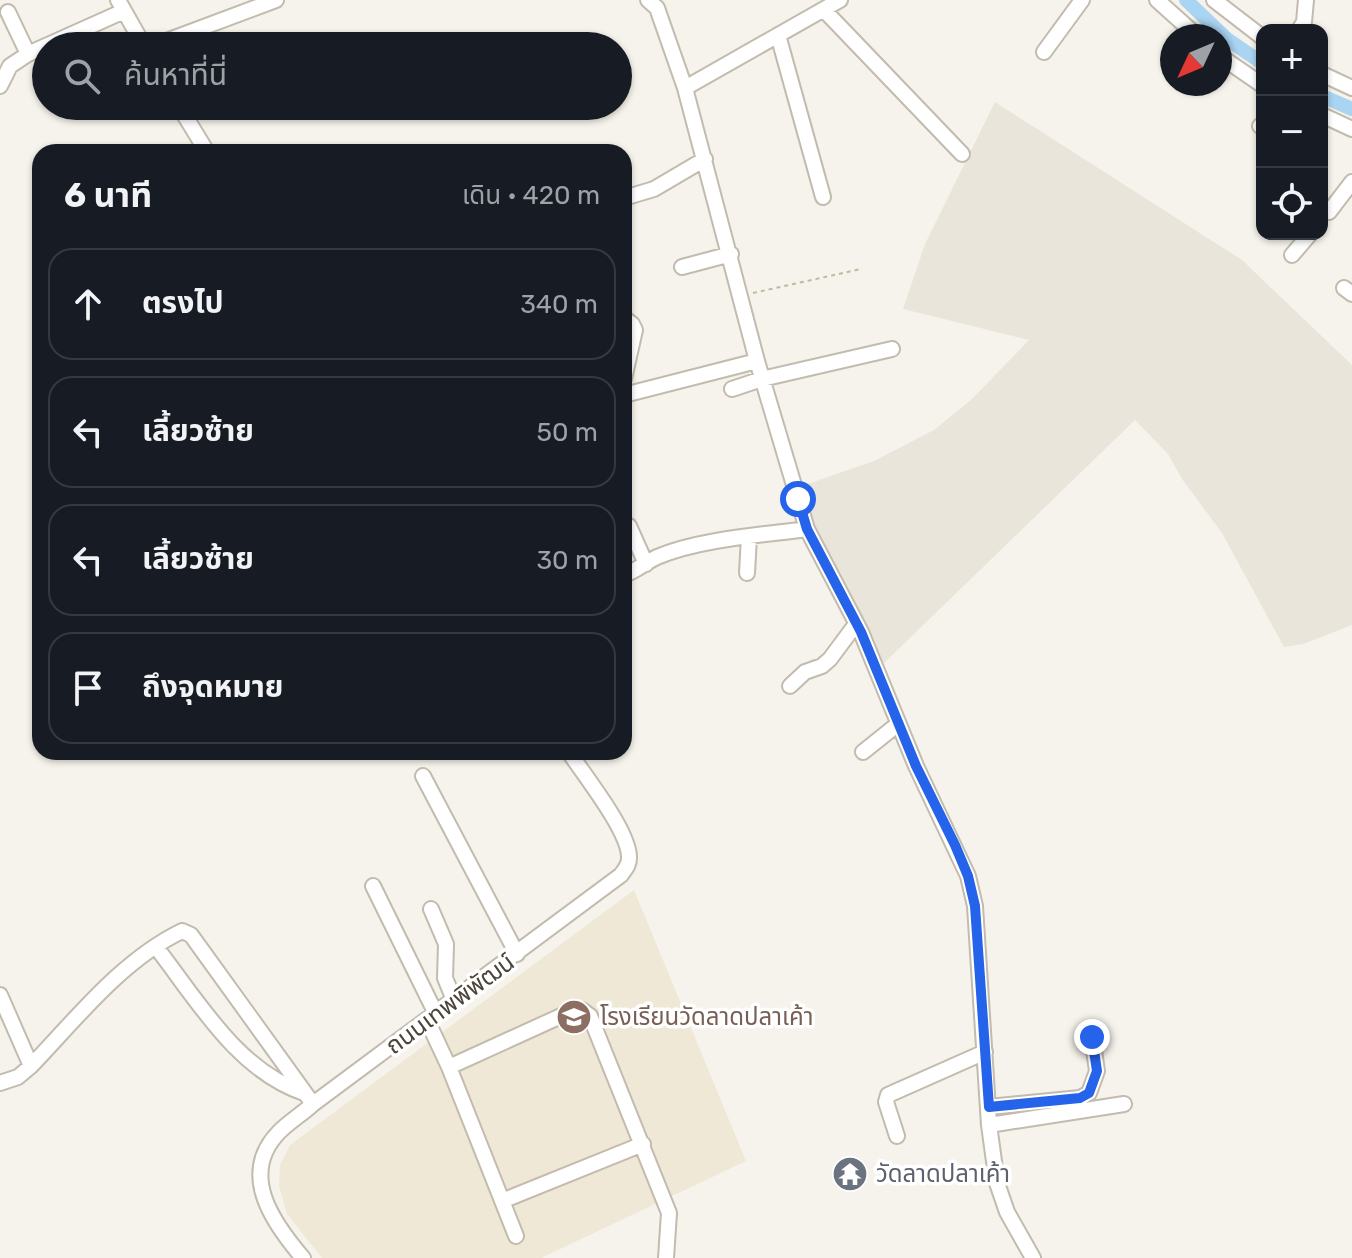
<!DOCTYPE html>
<html lang="th">
<meta charset="utf-8">
<style>
body{margin:0;font-family:Rubik,"Noto Sans Thai",sans-serif;background:#242831;color:#f1f3f6}
.controls{position:absolute;right:24px;top:24px;display:grid;overflow:hidden;border-radius:16px;box-shadow:0 2px 6px #0004}
.controls button{width:72px;height:72px;display:grid;place-items:center;padding:0;border:0;border-bottom:2px solid #363941;background:#171b24;color:#f1f3f6;font:40px sans-serif}
.compass{position:absolute;left:1160px;top:24px;width:72px;height:72px;border-radius:50%;background:#171b24;box-shadow:0 2px 6px #0004;rotate:226deg}
.stop{position:absolute;width:24px;height:24px;margin:-18px;border:6px solid #2563eb;border-radius:50%;background:#fff}
.stop.end{background:#2563eb;border-color:#fff;box-shadow:0 2px 8px #0008}
.list{margin:0;padding:0;list-style:none}
h2{display:flex;justify-content:space-between;align-items:center;height:104px;margin:0;padding:0 32px;font-size:34px}
h2 small{font-size:26px;font-weight:400;color:#9ea1a6}
.list li{display:grid;grid-template-columns:52px 1fr auto;gap:24px;align-items:center;box-sizing:border-box;height:112px;margin:0 16px 16px;padding:0 16px;border:2px solid #363941;border-radius:24px}
.list b{display:block;font-size:30px;white-space:nowrap}
.list em{font-size:26px;font-style:normal;color:#9ea1a6}
.icon{flex:none;width:44px;height:44px;fill:none;stroke:currentColor;stroke-width:2;stroke-linecap:round;stroke-linejoin:round}
.map{position:relative;flex:none;width:1352px;height:1258px;overflow:hidden}
.search{position:absolute;background:#171b24;box-shadow:0 2px 6px #0004;left:32px;top:32px;width:600px;height:88px;display:flex;align-items:center;gap:20px;box-sizing:border-box;padding:0 28px;border-radius:44px;color:#9ea1a6;font-size:30px}
.panel{position:absolute;background:#171b24;box-shadow:0 2px 6px #0004;left:32px;top:144px;width:600px;height:616px;border-radius:24px}
.map>svg:first-child{display:block}
.residential{fill:#eae5da}
.education{fill:#efe8d6}
.lines{fill:none;stroke-linecap:round;stroke-linejoin:round}
.canal{stroke:#a9d4f2;stroke-width:14}
.minor-casing{stroke:#c2bbae;stroke-width:18}
.path{stroke:#c4b79f;stroke-width:2;stroke-dasharray:4 4;stroke-linecap:butt}
.minor{stroke:#fff;stroke-width:14}
.route{stroke:#2563eb;stroke-width:10}
.labels{text-anchor:middle;stroke-width:7;stroke-linejoin:round;paint-order:stroke}
.street-label{font-size:24px;fill:#4b4439;stroke:#fff}
.education-label{font-size:24px;fill:#785e54;stroke:#fff;text-anchor:start}
.worship-label{font-size:24px;fill:#5b616d;stroke:#fff;text-anchor:start}
</style>
<div class="map">
<svg width="1352" height="1258" viewBox="0 0 1352 1258">
<rect width="100%" height="100%" fill="#f6f3ec"/>
<path class="residential" d="M995,102L1242,260L1352,365V625L1303,644L1284,647L1222,533L1182,479L1168,454L1135,420L883,664L858,608L821,541L815,536L796,488L874,461L934,430L972,399L1029,340L903,309L925,244Z"/>
<path class="education" d="M634,890L746,1161L541,1258H322L287,1214L279,1186L280,1165L290,1145Z"/>
<g class="lines">
<path class="canal" d="M1186,0L1227,39L1262,63
M1322,96L1352,109"/>
<defs>
<path id="minor" d="M118,0L144,46
M648,0L657,8L685,88L757,361L807,529L861,632L916,766L968,876L975,906L989,1125L997,1183L1007,1212L1033,1258
M1157,0L1197,36
M1214,0L1262,37
M824,10L962,154
M8,12L28,54
M1299,30L1304,22L1306,0
M778,35L823,197
M153,46L276,0
M1044,52L1082,0
M1220,56L1262,85
M1322,74L1352,88
M0,86L10,66L28,54L124,11
M1187,86L1189,84
M685,88L840,0
M179,106L207,152
M1322,115L1352,129
M1260,126L1262,127
M624,198L654,189L705,159
M1329,212L1352,182
M1292,255L1310,234
M682,267L731,254
M1344,288L1352,294
M624,318L632,324L635,330L624,379
M732,389L762,379L892,349
M624,395L757,361
M629,526L646,564
M747,573L749,537
M624,575C636,571 646,562 657,557C699,539 762,535 807,529
M790,686L805,672L822,666L830,659L856,624
M863,752L898,724
M423,776L517,954
M373,886L436,1014
M431,909L446,944L445,978L454,1000
M156,947C198,1001 237,1070 304,1093
M0,995L31,1066C76,1019 122,960 182,931L191,935L313,1104
M427,1020L449,1067L516,1236
M449,1067L572,1011L582,1010L590,1016L669,1213L666,1258
M0,1083L18,1077L31,1066
M989,1107L1080,1098L1089,1093L1097,1071L1092,1037
M989,1125L1124,1104
M897,1136L886,1102L888,1095L985,1052
M502,1201L643,1144
M303,1258C273,1223 238,1174 279,1132C289,1122 302,1114 313,1104L621,875C625,869 629,866 629,858C630,832 584,775 569,752"/>
</defs>
<use href="#minor" class="minor-casing"/>
<path class="path" d="M753,293L861,269"/>
<use href="#minor" class="minor"/>
</g>
<g class="lines">
<path class="route" d="M798,499L807,529L861,632L916,766L955,845L968,876L975,906L989,1107L1080,1098L1089,1093L1097,1071L1092,1037"/>
</g>
<defs>
<symbol id="school-disc" viewBox="-11 -11 22 22"><circle r="9.5" fill="#8d6e63" stroke="#fff"/><path d="M0-5L7-2L0 1L-7-2ZM-4 1L0 2.5L4 1V4Q0 6-4 4Z" fill="#fff"/></symbol>
<symbol id="temple-disc" viewBox="-11 -11 22 22"><circle r="9.5" fill="#6b7280" stroke="#fff"/><path d="M0-6L5-2H3V0L6.5 2.5H4V6H1.5V3h-3V6H-4V2.5H-6.5L-3 0V-2H-5Z" fill="#fff"/></symbol>
</defs>
<g fill-rule="evenodd">
<use href="#school-disc" x="554" y="997" width="40" height="40"/>
<use href="#temple-disc" x="830" y="1154" width="40" height="40"/>
</g>
<g class="labels">
<g class="street-label">
<text transform="translate(450 1004) rotate(-36)" y="8">ถนนเทพพิพัฒน์</text>
</g>
<g class="education-label">
<text x="600" y="1025">โรงเรียนวัดลาดปลาเค้า</text>
</g>
<g class="worship-label">
<text x="876" y="1182">วัดลาดปลาเค้า</text>
</g>
</g>
</svg>
<div class="controls">
<button>+</button>
<button>−</button>
<button><svg class="icon" aria-label="locate" viewBox="0 0 24 24"><circle cx="12" cy="12" r="6"/><path d="M12 2v4M12 18v4M2 12h4M18 12h4"/></svg></button>
</div>
<svg class="compass" viewBox="-18 -18 36 36"><path d="M0-13l5 13h-10z" fill="#e53935"/><path d="M0 13l5-13h-10z" fill="#9ea1a6"/></svg>
<div class="stop" style="left:798px;top:499px"></div>
<div class="stop end" style="left:1092px;top:1037px"></div>
<div class="search"><svg class="icon" aria-label="search" viewBox="0 0 24 24"><circle cx="10" cy="10" r="6"/><path d="M15 15l6 6"/></svg>ค้นหาที่นี่</div>
<section class="panel">
<h2>6 นาที<small>เดิน · 420 m</small></h2>
<ul class="list">
<li><svg class="icon" aria-label="ahead" viewBox="0 0 24 24"><path d="M12 20V5M6 11l6-6 6 6"/></svg><div><b>ตรงไป</b></div><em>340 m</em></li>
<li><svg class="icon" aria-label="left" viewBox="0 0 24 24"><path d="M17 20v-9H6M10 6l-5 5 5 5"/></svg><div><b>เลี้ยวซ้าย</b></div><em>50 m</em></li>
<li><svg class="icon" aria-label="left" viewBox="0 0 24 24"><path d="M17 20v-9H6M10 6l-5 5 5 5"/></svg><div><b>เลี้ยวซ้าย</b></div><em>30 m</em></li>
<li><svg class="icon" aria-label="arrive" viewBox="0 0 24 24"><path d="M6 21V4h12l-3 4 3 4H6"/></svg><div><b>ถึงจุดหมาย</b></div></li>
</ul>
</section>
</div>
